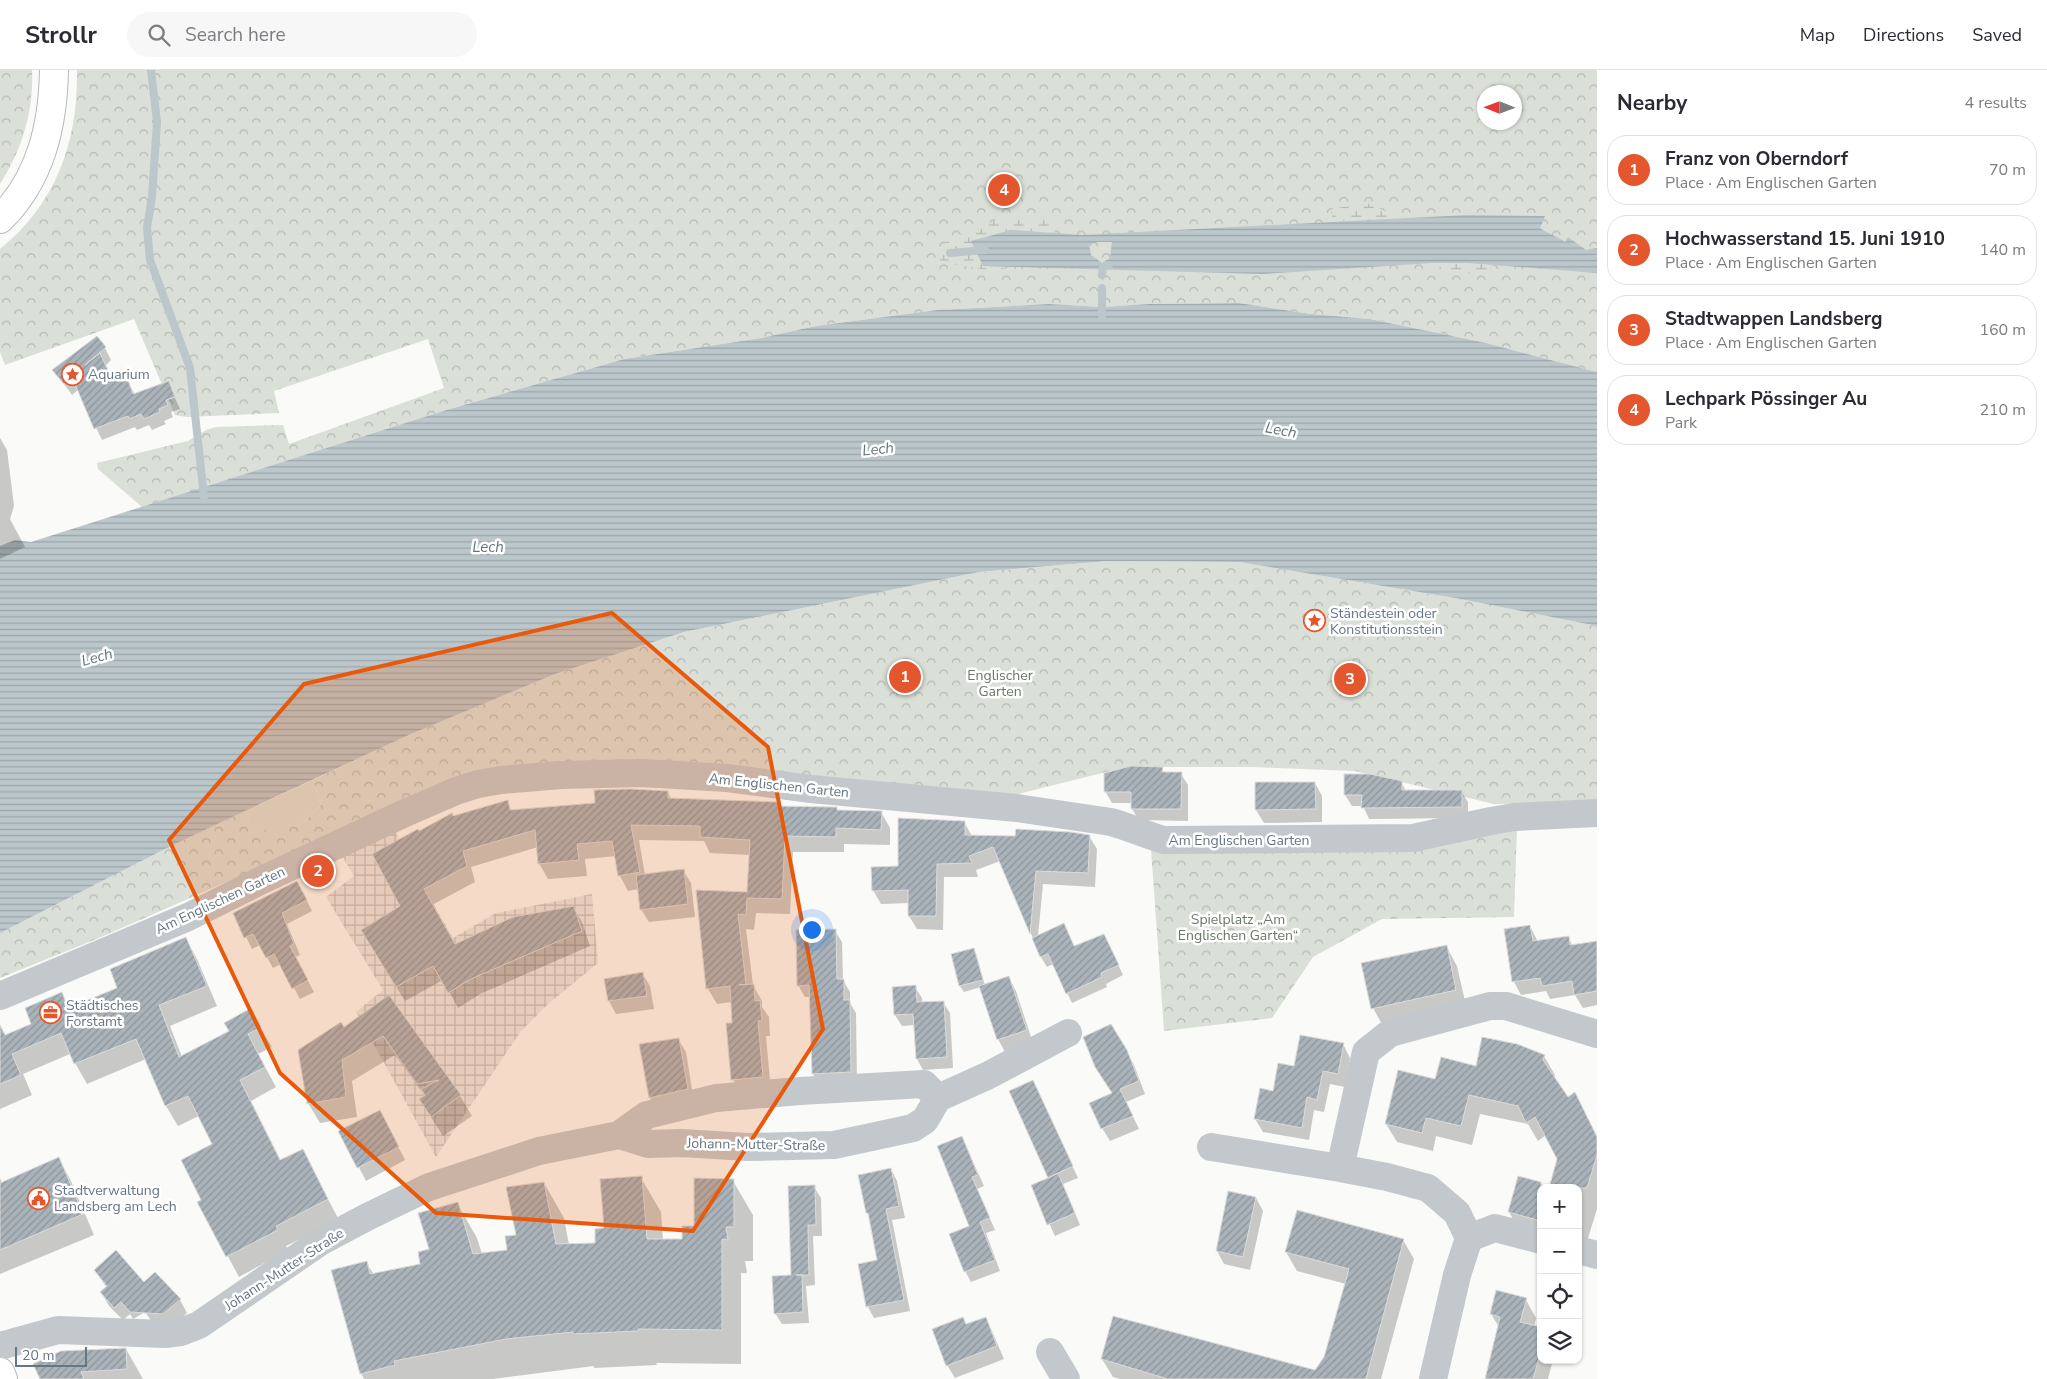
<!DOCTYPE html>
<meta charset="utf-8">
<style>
body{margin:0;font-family:"Nunito Sans",sans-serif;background:#f7f7f7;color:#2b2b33}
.controls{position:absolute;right:15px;bottom:15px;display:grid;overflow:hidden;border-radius:10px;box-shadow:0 1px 4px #0004}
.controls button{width:45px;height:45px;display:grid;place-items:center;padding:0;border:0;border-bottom:1px solid #e1e1e2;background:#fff;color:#2b2b33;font:25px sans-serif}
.compass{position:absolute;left:1477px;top:15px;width:45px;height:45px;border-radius:50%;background:#fff;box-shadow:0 1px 4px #0004;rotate:271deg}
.scale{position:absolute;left:15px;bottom:12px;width:72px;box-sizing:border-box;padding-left:5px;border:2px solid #657683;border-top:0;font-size:14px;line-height:18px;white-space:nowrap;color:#657683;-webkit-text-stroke:4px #fff;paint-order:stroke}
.you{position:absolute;left:811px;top:859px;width:18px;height:18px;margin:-12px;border:4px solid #fff;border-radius:50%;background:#1a73e8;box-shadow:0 0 0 8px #1a73e833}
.badge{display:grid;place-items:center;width:32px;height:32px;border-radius:50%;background:#e4572e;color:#fff;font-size:16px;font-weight:700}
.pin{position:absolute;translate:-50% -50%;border:2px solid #fff;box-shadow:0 1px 5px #0006}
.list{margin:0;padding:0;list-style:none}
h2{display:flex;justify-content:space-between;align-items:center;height:65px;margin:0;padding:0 20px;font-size:21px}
h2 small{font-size:16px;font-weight:400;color:#7c7c81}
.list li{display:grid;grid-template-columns:32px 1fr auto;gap:15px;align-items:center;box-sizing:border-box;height:70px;margin:0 10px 10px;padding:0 10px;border:1px solid #e1e1e2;border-radius:20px}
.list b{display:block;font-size:19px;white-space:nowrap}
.list p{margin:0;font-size:16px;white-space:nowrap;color:#7c7c81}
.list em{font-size:16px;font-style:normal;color:#7c7c81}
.icon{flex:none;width:28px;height:28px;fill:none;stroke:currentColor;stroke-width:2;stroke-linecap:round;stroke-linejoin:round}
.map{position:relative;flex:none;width:1597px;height:1309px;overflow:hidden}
header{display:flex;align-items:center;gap:30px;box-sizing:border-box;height:70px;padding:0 25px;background:#fff;border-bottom:1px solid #e1e1e2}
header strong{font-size:24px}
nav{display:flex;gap:28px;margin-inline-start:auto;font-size:18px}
.search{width:350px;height:45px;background:#f7f7f7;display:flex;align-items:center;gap:12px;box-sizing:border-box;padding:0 18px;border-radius:28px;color:#7c7c81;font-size:19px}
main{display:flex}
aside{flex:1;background:#fff}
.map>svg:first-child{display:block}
.industrial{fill:url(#industrial-grid)}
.green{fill:#dadfd7}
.forest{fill:url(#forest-crowns);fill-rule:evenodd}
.wetland{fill:url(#wetland-marsh)}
.water{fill:url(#water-rules);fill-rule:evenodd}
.shadow{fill:#0003}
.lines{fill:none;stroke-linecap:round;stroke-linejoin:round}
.stream{stroke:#bbc7cb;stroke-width:8}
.building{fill:url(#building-hatch);stroke:#dcdcda}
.major-casing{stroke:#b5babe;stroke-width:30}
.minor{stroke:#c3c8cc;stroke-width:28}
.major{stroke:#fff;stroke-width:28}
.marked{fill:#e8590c;fill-opacity:0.2;stroke:#e8590c;stroke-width:4;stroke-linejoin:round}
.labels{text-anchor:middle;stroke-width:5;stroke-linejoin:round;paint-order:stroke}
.poi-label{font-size:14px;fill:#657683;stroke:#fff;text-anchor:start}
.park-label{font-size:14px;fill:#687a64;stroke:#fff}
.street-label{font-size:14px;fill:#657683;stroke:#fff}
.water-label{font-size:15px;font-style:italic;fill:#60757c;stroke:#fff}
</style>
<header>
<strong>Strollr</strong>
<div class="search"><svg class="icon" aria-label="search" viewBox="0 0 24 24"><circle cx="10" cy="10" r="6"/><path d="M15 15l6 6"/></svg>Search here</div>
<nav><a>Map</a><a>Directions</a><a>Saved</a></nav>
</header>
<main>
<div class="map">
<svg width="1597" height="1309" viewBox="0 0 1597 1309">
<defs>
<pattern id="industrial-grid" width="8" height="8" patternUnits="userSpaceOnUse" patternTransform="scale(1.25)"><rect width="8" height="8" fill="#e8e9e9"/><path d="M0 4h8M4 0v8" fill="none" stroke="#c0c1c2"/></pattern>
<pattern id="forest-crowns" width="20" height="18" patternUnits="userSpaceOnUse" patternTransform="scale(1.25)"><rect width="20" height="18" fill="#dadfd7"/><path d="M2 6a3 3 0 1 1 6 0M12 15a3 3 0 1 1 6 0" fill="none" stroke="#b4b9b4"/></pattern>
<pattern id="wetland-marsh" width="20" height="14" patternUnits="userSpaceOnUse" patternTransform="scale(1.25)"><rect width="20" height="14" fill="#dadfd7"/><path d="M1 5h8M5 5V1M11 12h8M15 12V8" fill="none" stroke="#b4b9b4"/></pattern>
<pattern id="water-rules" width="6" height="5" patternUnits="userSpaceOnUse" patternTransform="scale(1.25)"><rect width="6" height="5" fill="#bbc7cb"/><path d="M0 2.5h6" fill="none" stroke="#9ca6aa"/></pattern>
<pattern id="building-hatch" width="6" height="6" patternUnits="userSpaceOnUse" patternTransform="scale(1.25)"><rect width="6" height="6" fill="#aab3b9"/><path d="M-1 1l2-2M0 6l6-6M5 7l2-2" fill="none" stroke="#8e969c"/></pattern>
</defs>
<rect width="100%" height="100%" fill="#fafaf8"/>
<path class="industrial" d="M394,759L426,821L453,868L496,843L592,824L598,893L548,934L521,961L436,1087L356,942L383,920L326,827L354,806L342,786Z"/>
<path class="green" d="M313,710L321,735L307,749L280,764L251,757L245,741Z"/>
<path class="forest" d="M0,0H32C34,40 22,80 0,114Z
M77,0H1597V302L1482,272L1370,249L1311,244L1239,233L1149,234L1102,237L1049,234L937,240L816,256L761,268L624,289L443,341L142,437L98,399L97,393L188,371L206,360L216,357L283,355L289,374L444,318L428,269L274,321L279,343L187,347L175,345L134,249L5,295L0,282V179C57,133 78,71 77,0ZM1484,22H1514V52H1484Z
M1108,491L1239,492L1455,528L1597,556V733L1494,734L1355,701L1251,697H1126L1014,725L594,691L279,789L99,868L0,908V863L173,775L245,741L251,757L280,763L307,749L321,735L313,710L411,664L555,604L684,562L979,502Z
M1517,758L1514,847L1382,849L1313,887L1272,948L1164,961L1151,779Z"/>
<path class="wetland" d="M1367,133L1399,147L1333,152L1331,139Z
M1004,147L1053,149L1055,163L1011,160L983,196L1012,197L993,201L940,192L941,180L949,168Z
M1432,193L1494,194L1486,203L1455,204Z"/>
<path class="water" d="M1466,145L1545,146L1540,158C1548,164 1557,166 1565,172L1568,167L1586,180L1597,178V203L1468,193H1432L1263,204L983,196L971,171L1011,160L1082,165ZM1099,172H1112L1110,188L1102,193L1091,185L1089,174Z
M1239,233L1311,244L1370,249L1482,272L1597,302V556L1455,528L1239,492L1108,491L979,502L684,562L555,604L411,664L245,741L173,775L0,863V476L15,470L31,472L443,341L624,289L761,268L816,256L937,240L1049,234L1102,237L1149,234Z"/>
<path class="shadow" d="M105,278L111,290L106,295L112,308L124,303L135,325L168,313L180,339L171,342L173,347L164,351L166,354L152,360L149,355L137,360L135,357L102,370L78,320L72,325L54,300Z
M0,368L7,380L14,436L10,449L25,477L0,489Z
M1162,698L1165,704H1181L1188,715V751L1139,750L1132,739V733H1112L1105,721Z
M1345,705L1401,712L1406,721H1461L1468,732V748L1369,749L1363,736H1352L1345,725Z
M1315,713L1322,726V752L1264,753L1256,740Z
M668,722L671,729L777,734L779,737L881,742L890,758V775L844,774V782H793L790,844L756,843L754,860L746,859L753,915L762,931V937L769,947L770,966H766L771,1022L741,1025L733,1009L732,932L717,934L708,919L697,822L749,824L750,785L710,783L704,771L639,770L645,805L683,800L691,813L695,847L649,852L641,839L639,819L628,821L620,806L616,786L585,789L587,806L548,809L539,793L538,777L471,797L475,812L432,835L455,875L573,837L582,852L590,876L480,924L458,938L443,910L405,931L371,876L401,837L453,748L507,732L512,741L596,734Z
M964,752L972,766L1016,767L1089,766L1097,779L1095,817L1043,814L1038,866L1064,855L1075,877L1109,875L1123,905L1106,914L1107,917L1072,933L1053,894L1047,897L1041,887L1000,791L976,800L978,807H944L943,860L917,859L909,846V833L881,834L873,820L899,797Z
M303,823L312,841L287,854L300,885L295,887L314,922L300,929L281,894L273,898L260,875L252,879L235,844Z
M1530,856L1538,872L1568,867L1573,876L1597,872V935L1583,938L1575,925L1550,929L1546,921L1521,925L1514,912L1505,860Z
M835,861L842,872L843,910L850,922V933L856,943L857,1014L820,1015L813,1004L811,927H805L798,915Z
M186,869L197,889L217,936L170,956L182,987L230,961L250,940L272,977L258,984L276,1017L251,1031L281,1091L302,1080L339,1150L286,1176L288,1180L239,1207L199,1132L202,1130L214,1075L199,1046L178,1056L166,1036L146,989L87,1014L70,984L23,1004L32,1025L0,1039V969L33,955L61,924L70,939L118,918Z
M1446,876L1457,896L1467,940L1384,958L1373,938Z
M973,879L977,886L985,916L1009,908L1016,921L1033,973L1005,982L998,969L981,917L964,922L960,916L952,885Z
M642,903L650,916L654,939L616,944L609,931Z
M915,917L922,928V933L943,932L950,943L953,998L923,1000L917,989L915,955L902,956L895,945Z
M389,927L460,1026L472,1046L443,1066L420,1030L425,1026L395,985L352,1011L357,1047L320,1053L308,1033L344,959Z
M678,969L686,982L694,1032L658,1041L650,1028L641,975Z
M1343,974L1350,988L1345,1017L1330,1014L1324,1042L1314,1040L1309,1070L1263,1062L1255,1049L1295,997Z
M1126,981L1134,995L1145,1024L1126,1032L1139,1059L1110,1071L1102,1058Z
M1544,986L1555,1005L1554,1008L1568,1028L1575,1024L1597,1066V1139L1585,1178L1578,1177V1118H1541V1166L1520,1161L1509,1142L1518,1108L1551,1117L1559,1089L1546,1065L1538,1071L1528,1054L1480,1044L1472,1075L1436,1066L1433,1081L1397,1072L1386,1054L1436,1011L1477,997Z
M1038,1023L1078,1108L1063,1114L1080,1155L1055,1166L1032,1116L1050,1108Z
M380,1041L405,1090L366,1111L340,1061Z
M962,1067L984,1116L977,1119L995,1160L986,1163L1000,1201L971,1212L965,1201L971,1157Z
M59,1089L70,1109L94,1165L0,1204V1108L2,1113Z
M891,1099L897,1111L905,1148L892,1150L910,1241L874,1248L868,1237L879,1191L871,1149L867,1143Z
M641,1108L661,1142L663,1170H683L733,1111L753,1145V1191H745L747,1203H741V1294L656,1293L657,1295L594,1298V1296L493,1309H364L361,1303L366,1192L374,1205L421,1195L457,1133L477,1168L482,1184L508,1181L518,1166L544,1113L564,1148L569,1175L596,1174Z
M814,1117L821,1128L822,1166H813L815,1215L806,1216L809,1253L782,1254L775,1243L792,1207Z
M1256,1128L1263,1141L1250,1200L1224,1194L1217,1181Z
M1403,1170L1414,1189L1381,1309H1120L1113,1307L1102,1289L1316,1302L1326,1288L1346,1214L1297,1201L1286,1182Z
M95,1201L144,1214L180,1230L187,1243L171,1257L155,1256L145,1242L133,1249L130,1244L123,1250L109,1236L102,1223L107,1218Z
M1526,1230L1536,1248L1534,1257L1541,1259V1290H1553L1548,1309H1486L1499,1257L1491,1244Z
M985,1248L992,1261L1004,1289L955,1308L947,1295Z
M126,1279L143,1309H41Z"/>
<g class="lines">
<path class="stream" d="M151,0L157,52L152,127L147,157L150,190L190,298L204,427
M950,183L985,180
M1102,205L1103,197L1109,195
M1102,218V246"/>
</g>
<path class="building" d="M97,266L106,277L85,295L100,283L111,307L125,302L133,324L169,311L175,327L166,330L168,335L159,339L160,342L144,349L141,344L129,349L128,346L94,359L72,307L64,314L52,300Z
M1131,696L1163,697L1162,702H1182L1181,739H1131V722H1104V703Z
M1344,704H1370L1402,711V720H1462V737L1361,738L1362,725H1344Z
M1255,712H1315L1316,739L1255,740Z
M630,719L668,721V728L778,732V736L832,737H837V740L882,741L881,760L836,758V767L785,766L782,829L747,828L746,845L738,844L746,914L739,915L754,914L755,931L760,930L762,950L758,951L763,1007L731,1010L726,953H732L730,916L706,919L696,820L747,822L750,770L700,767V756L631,755L640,802L618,806L612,771L577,774L579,790L538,794L535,760L463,781L467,796L424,819L455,874L513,847L574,836L582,861L471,909L448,923L433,896L396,917L361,860L400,836L372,784L418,759L419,761L452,743L453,746L508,730L510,740L595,733L594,720Z
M898,748L965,751V765L1015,766L1016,759L1070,762L1090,765L1088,803L1036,801L1030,864L993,777L969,786L972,793L937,794L936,846H908V820L872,821L871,797L898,796Z
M684,799L688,834L640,840L636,805Z
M297,811L307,830L282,843L294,874L290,876L308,910L292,919L274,884L266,888L253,864L244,868L233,843Z
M1064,853L1074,876L1104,864L1119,895L1101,903L1102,907L1066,924L1048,884L1040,887L1032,868Z
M1530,855L1533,871L1569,866L1570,875L1597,871V921L1574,925L1572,911L1542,916L1540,908L1512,912L1504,859Z
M836,859L837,909H844V930H850L851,1002L812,1004L809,915L797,916L796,860Z
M186,867L207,916L159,935L179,987L229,961L224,953L251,938L261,957L248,964L265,997L240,1010L280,1090L303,1079L328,1129L276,1156L278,1160L226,1187L197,1132L201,1130L181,1090L212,1074L188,1026L165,1036L136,969L74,994L61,963L12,984L21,1005L0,1014V955L5,965L31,954L25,938L62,922L68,938L117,918L110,899Z
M1447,875L1456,920L1371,939L1361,893Z
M974,878L983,910L959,916L951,884Z
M643,902L647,926L608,931L604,909Z
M1009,906L1027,960L997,970L979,916Z
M916,915L917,932L944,931L947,987L916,989L913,944L894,945L892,917Z
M389,925L461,1025L431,1047L419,1029L425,1025L421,1019L439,1010L417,1014L383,966L342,990L346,1027L307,1034L298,980L341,952L344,957Z
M1111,954L1127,980L1139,1011L1120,1019L1133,1046L1101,1059L1089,1033L1112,1023L1095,997L1083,967Z
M1300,965L1344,973L1338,1004L1323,1001L1317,1030L1307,1027L1302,1058L1254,1049L1260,1018L1273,1021L1278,993L1294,996Z
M1482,967L1517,974L1545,985L1543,990L1568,1027L1575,1022L1597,1067V1085L1587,1118H1549L1557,1089L1535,1047L1526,1053L1518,1036L1469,1025L1461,1056L1426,1048L1422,1063L1385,1054L1398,1000L1435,1009L1441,987L1476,996Z
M679,968L688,1019L649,1028L639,974Z
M1033,1010L1073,1096L1048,1108L1058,1103L1075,1143L1047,1155L1031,1115L1048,1108L1009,1021Z
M380,1040L399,1077L357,1098L338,1061Z
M962,1066L978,1105L972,1107L990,1148L980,1152L995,1190L964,1202L949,1164L969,1156L937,1076Z
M59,1087L83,1144L0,1180V1113Z
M891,1098L899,1136L886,1139L904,1230L866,1237L858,1194L877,1190L868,1143H866L858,1105Z
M642,1106L647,1169H682V1156H694V1108L734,1109V1157H726L728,1170L722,1169V1260L638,1259V1261L573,1264V1262L506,1269L394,1291L395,1295L360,1304L331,1200L367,1191L370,1204L420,1194L418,1182L429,1179L418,1143L458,1132L473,1184L507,1180L505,1166L516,1165L506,1117L544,1112L556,1174L595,1173V1159L604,1158L600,1109Z
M1518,1106L1541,1112V1151L1508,1142Z
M815,1115L816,1155H808L809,1205H796H802L803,1242L774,1244L772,1206L791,1205L788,1116Z
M1228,1121L1256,1127L1243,1187L1216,1181Z
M1297,1140L1404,1169L1366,1309H1168L1101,1289L1113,1246L1315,1300L1324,1287L1349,1199L1285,1182Z
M116,1180L144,1212L155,1202L181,1229L163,1244L130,1242L121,1232L114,1238L100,1222L107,1216L94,1200Z
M1496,1220L1527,1228L1520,1252L1541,1257V1281L1533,1309H1485L1500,1247L1490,1244Z
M963,1247L966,1254L986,1247L997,1276L946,1296L932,1259Z
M126,1278L127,1299L81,1302L84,1309H40L33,1294L61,1281Z"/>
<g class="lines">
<defs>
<path id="major" d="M0,149C41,109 53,55 54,0
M0,1302L3,1309"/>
</defs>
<use href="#major" class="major-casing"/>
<path class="minor" d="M0,926L188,847L262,810L403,744L456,721L478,714L501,710L561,705L641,703L727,708L811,719L1017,738L1111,752C1129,757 1146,765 1164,770L1413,768L1491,751L1514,747L1597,743
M938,1028L987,1006L1068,963
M1211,1077L1340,1098
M1469,1168L1457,1143L1428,1118L1387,1107L1340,1098L1366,982L1390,963L1490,936H1506L1597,964
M1578,1180L1597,1185
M0,1276L58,1260L165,1264L181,1262L199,1255L320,1172L367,1147L429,1117L539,1081L619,1065L648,1074L681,1073L748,1077L834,1075L913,1058L925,1050L938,1028L924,1014L800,1021L716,1028L647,1045L619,1065
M1050,1282L1066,1309
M1433,1309L1457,1205L1469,1168L1495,1158L1541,1170"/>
<use href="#major" class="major"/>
</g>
<path class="marked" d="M612,543L768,677L823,959L693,1161L436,1143L280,1003L169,770L304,614Z"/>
<defs>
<symbol id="sight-ring" viewBox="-11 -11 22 22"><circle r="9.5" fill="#fff" stroke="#e4572e" stroke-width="1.5"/><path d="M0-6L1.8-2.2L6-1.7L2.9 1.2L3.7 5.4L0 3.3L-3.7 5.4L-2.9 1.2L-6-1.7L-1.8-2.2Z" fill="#e4572e"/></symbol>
<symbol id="office-ring" viewBox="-11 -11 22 22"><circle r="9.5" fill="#fff" stroke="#e4572e" stroke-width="1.5"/><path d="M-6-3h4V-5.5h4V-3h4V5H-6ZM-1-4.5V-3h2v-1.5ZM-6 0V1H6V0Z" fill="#e4572e"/></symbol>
<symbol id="civic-ring" viewBox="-11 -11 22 22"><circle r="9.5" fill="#fff" stroke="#e4572e" stroke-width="1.5"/><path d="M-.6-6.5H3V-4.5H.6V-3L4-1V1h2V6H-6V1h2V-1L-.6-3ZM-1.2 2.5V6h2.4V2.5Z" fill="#e4572e"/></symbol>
</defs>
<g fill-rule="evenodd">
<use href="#sight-ring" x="60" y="292" width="25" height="25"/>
<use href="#sight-ring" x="1302" y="538" width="25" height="25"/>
<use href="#office-ring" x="38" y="930" width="25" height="25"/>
<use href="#civic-ring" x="26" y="1116" width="25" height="25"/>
</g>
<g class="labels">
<g class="poi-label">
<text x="88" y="309">Aquarium</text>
<text x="1330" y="548">Ständestein oder<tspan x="1330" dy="16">Konstitutionsstein</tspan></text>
<text x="66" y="940">Städtisches<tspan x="66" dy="16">Forstamt</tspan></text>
<text x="54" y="1125">Stadtverwaltung<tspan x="54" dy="16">Landsberg am Lech</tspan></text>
</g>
<g class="park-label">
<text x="1000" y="610">Englischer<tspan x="1000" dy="16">Garten</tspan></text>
<text x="1238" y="854">Spielplatz „Am<tspan x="1238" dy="16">Englischen Garten“</tspan></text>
</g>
<g class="street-label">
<text transform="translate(779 715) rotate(6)" y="5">Am Englischen Garten</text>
<text x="1239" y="775">Am Englischen Garten</text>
<text transform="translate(220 830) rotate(-25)" y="5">Am Englischen Garten</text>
<text transform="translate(756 1074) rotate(1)" y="5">Johann-Mutter-Straße</text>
<text transform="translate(284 1199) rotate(-33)" y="5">Johann-Mutter-Straße</text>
</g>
<g class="water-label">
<text transform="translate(1281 360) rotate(11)" y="5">Lech</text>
<text transform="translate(878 379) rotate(-6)" y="5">Lech</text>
<text x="488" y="482">Lech</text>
<text transform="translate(97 587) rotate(-15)" y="5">Lech</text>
</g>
</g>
</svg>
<div class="controls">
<button>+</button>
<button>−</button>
<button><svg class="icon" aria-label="locate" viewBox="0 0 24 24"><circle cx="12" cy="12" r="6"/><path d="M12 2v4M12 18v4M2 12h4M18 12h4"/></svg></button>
<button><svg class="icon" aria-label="layers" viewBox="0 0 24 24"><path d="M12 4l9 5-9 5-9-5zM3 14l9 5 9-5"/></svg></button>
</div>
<svg class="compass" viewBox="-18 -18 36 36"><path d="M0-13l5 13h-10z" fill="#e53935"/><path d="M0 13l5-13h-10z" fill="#7c7c81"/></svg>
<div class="scale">20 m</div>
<div class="you"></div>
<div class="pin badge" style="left:905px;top:607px">1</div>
<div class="pin badge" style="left:318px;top:801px">2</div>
<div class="pin badge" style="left:1350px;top:609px">3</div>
<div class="pin badge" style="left:1004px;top:120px">4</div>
</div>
<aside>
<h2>Nearby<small>4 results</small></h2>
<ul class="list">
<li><span class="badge">1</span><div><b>Franz von Oberndorf</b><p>Place · Am Englischen Garten</p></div><em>70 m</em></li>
<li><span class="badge">2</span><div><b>Hochwasserstand 15. Juni 1910</b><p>Place · Am Englischen Garten</p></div><em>140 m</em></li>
<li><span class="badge">3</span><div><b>Stadtwappen Landsberg</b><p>Place · Am Englischen Garten</p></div><em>160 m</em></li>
<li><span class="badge">4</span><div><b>Lechpark Pössinger Au</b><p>Park</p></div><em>210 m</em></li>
</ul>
</aside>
</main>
